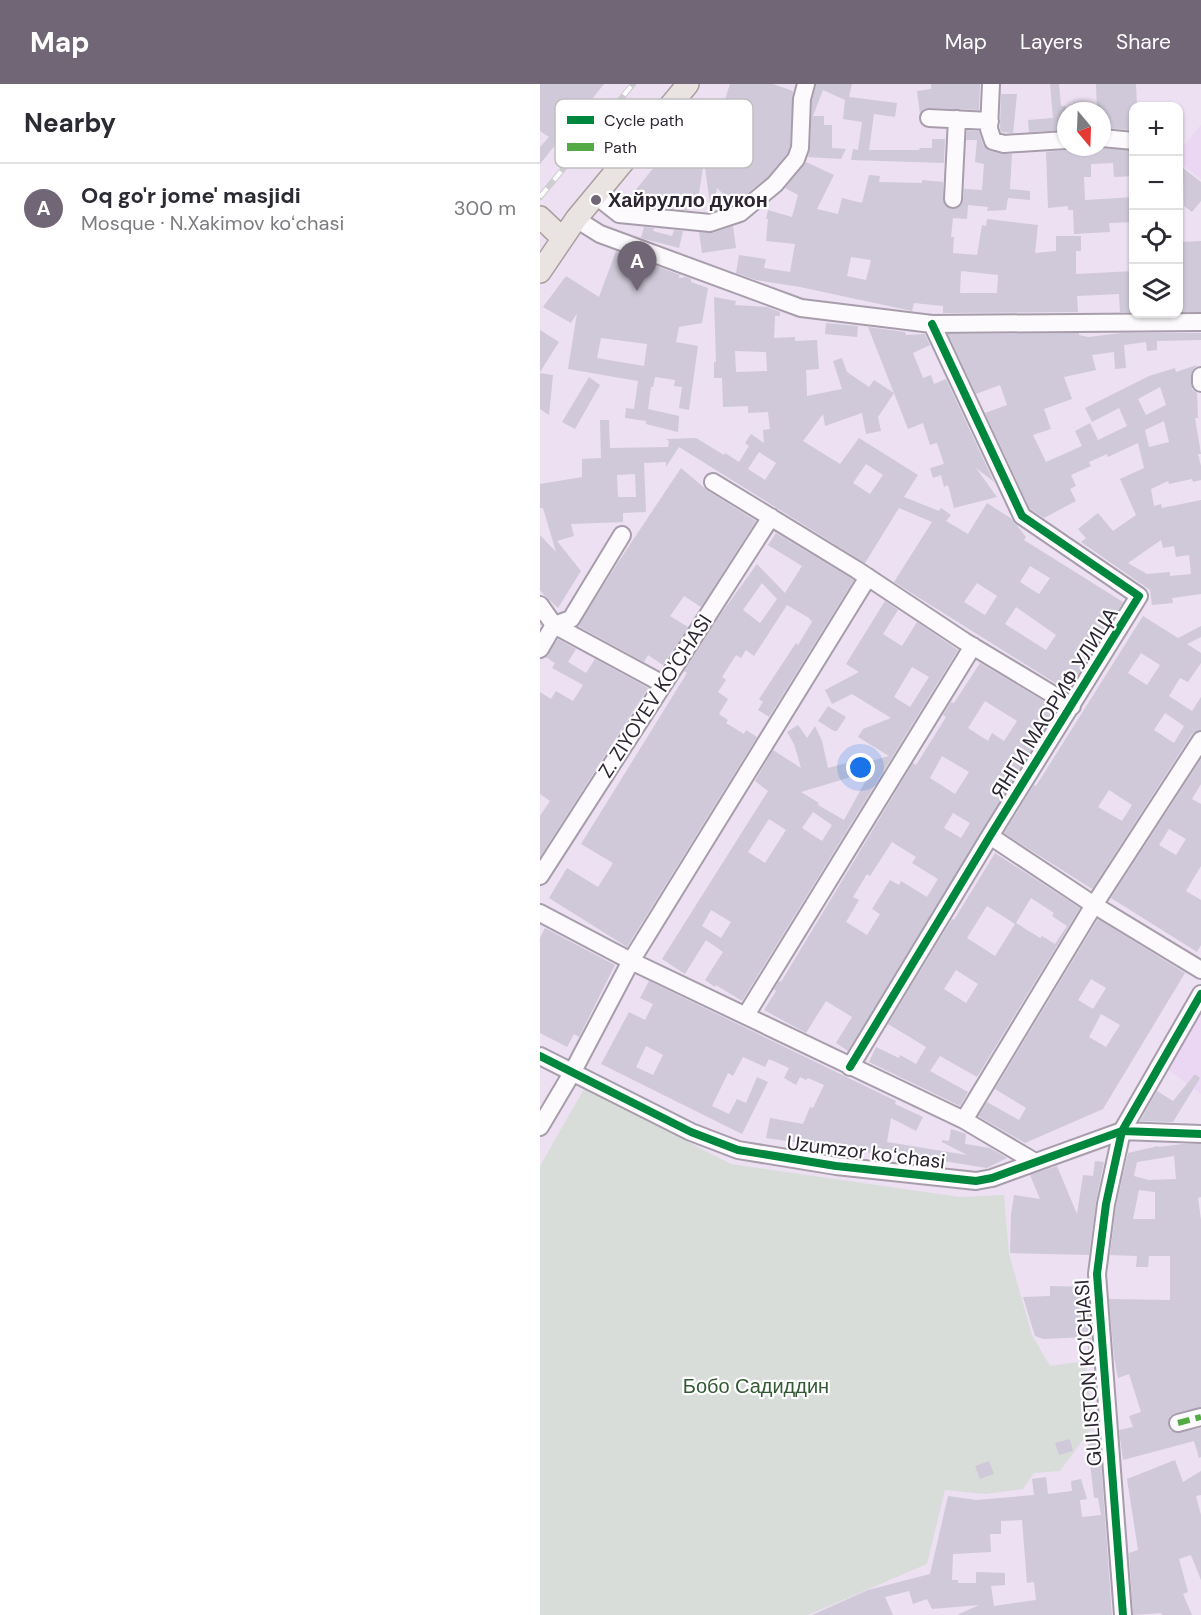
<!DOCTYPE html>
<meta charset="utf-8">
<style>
body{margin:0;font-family:"DM Sans",sans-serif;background:#f7f7f7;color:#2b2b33}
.controls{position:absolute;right:18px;top:18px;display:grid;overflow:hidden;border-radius:12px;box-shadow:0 2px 4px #0004}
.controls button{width:54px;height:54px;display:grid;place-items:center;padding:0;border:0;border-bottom:2px solid #e1e1e2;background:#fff;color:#2b2b33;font:30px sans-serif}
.compass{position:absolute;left:517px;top:18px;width:54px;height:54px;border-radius:50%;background:#fff;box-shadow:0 2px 4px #0004;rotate:161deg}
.you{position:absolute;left:321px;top:684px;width:21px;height:21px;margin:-15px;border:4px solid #fff;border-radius:50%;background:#1a73e8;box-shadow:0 0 0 9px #1a73e833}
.badge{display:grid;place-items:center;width:39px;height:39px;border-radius:50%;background:#706675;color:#fff;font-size:20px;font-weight:700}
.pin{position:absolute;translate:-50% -50px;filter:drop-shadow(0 2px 3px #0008)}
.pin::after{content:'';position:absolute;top:32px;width:21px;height:18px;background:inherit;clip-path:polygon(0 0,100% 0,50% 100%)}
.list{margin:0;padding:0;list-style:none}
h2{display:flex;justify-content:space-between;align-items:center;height:78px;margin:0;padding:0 24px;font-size:26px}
h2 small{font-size:20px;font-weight:400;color:#7c7c81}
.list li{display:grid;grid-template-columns:39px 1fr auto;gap:18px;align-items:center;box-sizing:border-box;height:90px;padding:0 24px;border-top:2px solid #e1e1e2}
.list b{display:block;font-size:22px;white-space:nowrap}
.list p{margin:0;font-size:20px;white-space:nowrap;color:#7c7c81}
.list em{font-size:20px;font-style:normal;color:#7c7c81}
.icon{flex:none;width:33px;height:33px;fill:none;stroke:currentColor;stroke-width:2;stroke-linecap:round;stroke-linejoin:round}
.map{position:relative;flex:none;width:661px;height:1531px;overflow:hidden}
header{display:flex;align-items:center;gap:36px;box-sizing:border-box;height:84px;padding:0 30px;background:#706675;color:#fff}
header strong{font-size:28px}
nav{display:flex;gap:33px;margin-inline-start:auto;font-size:21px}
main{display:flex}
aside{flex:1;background:#fff}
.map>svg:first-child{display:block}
.built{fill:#ebd6f3}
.green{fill:#d8ddda}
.building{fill:#cfc9d9;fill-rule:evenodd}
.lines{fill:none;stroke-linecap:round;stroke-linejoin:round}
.minor-casing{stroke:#a79dab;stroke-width:20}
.major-casing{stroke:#ac9ea0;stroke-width:24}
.minor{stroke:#fcfafd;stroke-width:16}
.major{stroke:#e9e3e1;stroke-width:21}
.rail-casing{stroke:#cfccd1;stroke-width:6}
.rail{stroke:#fff;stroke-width:4;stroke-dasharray:11;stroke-linecap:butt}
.quiet{stroke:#54aa45;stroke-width:6;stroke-dasharray:12 6;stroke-linecap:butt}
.cycleway-casing{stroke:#fff;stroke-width:11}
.cycleway{stroke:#00873e;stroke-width:8}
.poi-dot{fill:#706675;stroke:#fff;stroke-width:2}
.labels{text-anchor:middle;stroke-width:4.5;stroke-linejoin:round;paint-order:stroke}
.poi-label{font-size:20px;font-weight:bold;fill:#2d2531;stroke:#fff;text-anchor:start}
.street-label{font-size:20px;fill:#2d2531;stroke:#fff}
.park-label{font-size:20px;fill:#325933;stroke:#fff}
.key{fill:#fff;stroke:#c0bec1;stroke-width:1.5}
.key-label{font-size:16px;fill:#2d2531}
</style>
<header>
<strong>Map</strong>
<nav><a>Map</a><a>Layers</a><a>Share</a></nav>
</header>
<main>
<aside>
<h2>Nearby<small></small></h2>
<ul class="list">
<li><span class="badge">A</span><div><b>Oq go'r jome' masjidi</b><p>Mosque · N.Xakimov koʻchasi</p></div><em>300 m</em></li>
</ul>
</aside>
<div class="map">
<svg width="661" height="1531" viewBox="0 0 661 1531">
<rect width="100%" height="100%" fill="#ece0f2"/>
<path class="built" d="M661,41V95L639,78L638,69Z
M661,923V1010L626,984Z"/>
<path class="green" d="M44,1005L191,1080L420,1113L464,1111L469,1170L492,1251L510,1282L545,1277L554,1341L520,1387L494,1389L483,1405L445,1410L405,1406L387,1480L268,1531H0V1082Z"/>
<path class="building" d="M0,0H64L0,80V63L9,53L0,47Z
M190,0H233L253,7L250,62L247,70L228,93L194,120L177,104L173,127H171L164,77L157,122L155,123L153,109L149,126L84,120L125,70L186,79L141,54L147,44L173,52Z
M276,0H312L309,13L357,19L355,33L334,30L329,66H379L380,64H392V55H405L404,79L311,76L313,65L318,66L322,38L303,35L305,16L283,6L273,32H284V41H292V64L306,65L301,75L268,73L270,64L272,17Z
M391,0H440L439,26L390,24L384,25L380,30L377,7L391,5Z
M510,0H519L521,22H526V46L489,48L488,36L513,34Z
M556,0H596L597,22H594V26H592V46L562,44V27H557Z
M461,10H477L473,49L461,48L460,44Z
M427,46L439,47L443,61L450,67L462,70H472L470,105L490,107V116L468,114L466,126L447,127L448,123L428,121L427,135L413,134L411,153H414L413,169L437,171L442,141L446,142L447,135L498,141L495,169L516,167V152H541V167H536V190L594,187V228H580L579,210L537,212L538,228L403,229V222L374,219L372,227L260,203L216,196L196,189L199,171L226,175L224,184L250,188L255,160L226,157L228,135H226L228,126L252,133L258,111L245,104L266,78L294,91L277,125L298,130L302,114L322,119L329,91L340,92L339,98L382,99V96L403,98L404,120L412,125L418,124L423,116L424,105L442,106L444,80L435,78L437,56H426ZM311,173L331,176L326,196L307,192ZM421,187L458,191L457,209H420Z
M533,63H557L594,67V92L574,93L573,79L551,80V93H544L545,116L594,113V138L569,139L570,148L534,150L533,126H528V122L508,124L506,68L527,66Z
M643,84L661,98V117L652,128L644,122Z
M193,142L196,164L162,169L159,148L173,149Z
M104,143L114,144L113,147L132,152L134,146L143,147L139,164L101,154Z
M661,157V228H639V214H641L639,158Z
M76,167L140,191L138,194L146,193L151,195V198L168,204L162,239L139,243L136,258L158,262L149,326L139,324L142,303L134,302L135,296L115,293L113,303H111L108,325L139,332L138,348L106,340V337L85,334L86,324L94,325L98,297L28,285L37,229L31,239L3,223L26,192L59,213ZM61,254L107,260L104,282L57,274Z
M174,213L196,217L195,221L227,223L240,228V232H235L234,254L255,253V257L277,256L279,285L266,286L267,312L302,305L293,277L302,274L307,288L329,303L334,296L354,309L338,333L341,347L326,350L322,329L285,342L283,330L263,357L300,380L319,354L378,391L364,413L399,427L401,424L411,431L406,437L428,450L447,419L472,435L486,453L484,456L583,518L528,607L354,498L392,438L359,424L325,479L139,363L126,383V378L104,379L106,428L83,429V438L31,440L34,452L17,457L41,487L18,524L4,511L0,506V451L16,468L3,424H0V400L42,393V375L61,374L60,336H69L70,364L128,363L129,357L126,355L156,354L184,371L185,369L199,378L209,362L205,359L211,350L224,359L223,346L230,345L228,328L208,329V322L183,323L182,294H174V278H176ZM195,267L226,268L227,287L196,288ZM219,368L236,379L225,396L208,385ZM326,380L343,391L330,410L313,399ZM95,390L96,413H78L77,391ZM490,482L510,494L499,510L480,498ZM437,499L457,512L445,531L424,518ZM476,523L516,551L506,566L465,540Z
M286,239L318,242L317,253L285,250Z
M328,243L365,248L366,251L385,250L390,261L373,269L383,294L391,291L394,300L406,295L454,398L436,384L457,413L414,424L408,401L404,403L401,391L393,394L390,384L404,380L397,359L390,361L383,339L368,345Z
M0,246L19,258L0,288Z
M539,249V251L548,253L582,249H661V256L617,257V266L607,267L606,258L584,261L586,284L575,285L574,268L552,271L556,286L524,293L532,315L504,325L511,345L493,351L506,378L542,362L535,347L550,339L558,356L587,342L579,324L552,338L545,324L609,292L635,284L636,288L657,281L652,287L651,299L652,305L657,309L658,334H655L661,370H658L661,382V396L653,398L652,395L629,400L628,397L611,405L614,422L621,420L622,424L661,416V510L632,514L633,519L612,521L610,506L541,458L546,454L538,445L558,429L573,447L596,431L580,395L604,384L598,359L568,373L567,370L549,378L551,382L531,391L536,402L530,405L536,417L504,434L490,425L445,329L467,321L460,301L436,310L408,250ZM620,303L626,321L606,331L598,315ZM624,337L629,358L609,363L605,346ZM621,456L623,464L634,462L636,473L649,471L651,490L630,492V488L607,490L588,479Z
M0,289L13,291L9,331L0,325Z
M49,293L60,301L35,345L22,338Z
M141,384L168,407L216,437L161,523L144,512L130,532L148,543L123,581L108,571L104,578L38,542L77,480Z
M236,449L314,496L229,633L218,626L223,618L219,615L256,559L258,561L272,538L269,534L247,521L214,572L206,566L201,574L196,571L182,593L186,596L178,608L188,615L179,630L188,636L186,639L204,650L206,646L217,653L87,863L9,814L27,784L58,803L73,779L41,760L147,589L144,587L180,531L217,480L245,509L262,482L228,461ZM222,499L237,515L220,539L203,526Z
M345,517L358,526L343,550L362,562L377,538L418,566L202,917L176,901L175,903L165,896L183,868L166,856L145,890L122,875L228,707L215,697L233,666L261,684L254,660L247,648L258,641L267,654L275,642L282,657L288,684L307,679L308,683L349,672L318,653L323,645L351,634L312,610L292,620L285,606L319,588L306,580ZM372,583L389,593L370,623L354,613ZM331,687L304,736L278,721L279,719L261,708ZM273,728L292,741L282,757L262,744ZM229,735L246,746L225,779L208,768ZM171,826L191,838L181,854L162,842Z
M603,532L638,554L661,542V553L647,560L661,569V579L648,598L640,594L629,612L652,627L661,613V646L652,650L552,805L464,749L494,701L496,702ZM601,569L620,581L607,601L588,589ZM625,629L644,642L634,659L614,646ZM569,706L592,721L582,737L558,723Z
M18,555L36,565L28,578L46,589L55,575L108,604L0,773V732L10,717L0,710V608L11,615L16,607L33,617L43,601L12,584L15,579L6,573Z
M440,579L517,625L308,967L296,959L312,933L286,917L266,949L224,926L236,907L234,905L239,897L241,898L373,679L376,681L406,633L403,631L411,618L414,619ZM445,617L477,637L464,657L452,649L448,657L428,644ZM402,672L429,688L415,710L390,694ZM413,729L430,739L421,754L404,744ZM352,758L376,773L372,779L398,795L387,813L361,797L359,801L350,796L332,825L340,830L327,851L306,838L319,816L313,813L327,790L330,792Z
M288,622L306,633L297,647H294L278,637Z
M661,675V700L652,715L661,720V782L646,807L661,816V861L657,868L571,814ZM629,745L646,755L636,771L619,761Z
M455,769L540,824L437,993L400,972L390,987L428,1008L420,1022L329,978L336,963L359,974L360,971L376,980L386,963L348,940L412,835L414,836ZM491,814L514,829L512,832L527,842L515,860L502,852L500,854L476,839ZM447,822L475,840L455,872L427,854ZM416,886L438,900L426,919L404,905Z
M558,835L645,889L563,1025L485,1059L438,1032L447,1018L479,1036L486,1024L455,1005ZM551,895L566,904L553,925L538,916ZM561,930L580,941L566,963L549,953Z
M5,844L75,881L39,953L34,950L27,963L0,949V854Z
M109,897L356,1017L355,1020L383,1033L376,1047L351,1034L347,1058L427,1071L402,1058V1056L409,1057L411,1045L426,1050L425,1060L450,1064L467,1074L447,1084L346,1068L345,1071L226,1054L230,1034L263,1040L270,1023L273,1024L284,1001L268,994L266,996L260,993L256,1001L244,994L249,984L238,979L239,977L238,979L229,975L225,983L203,973L193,992L188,989L172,1022L189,1030L197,1015L206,1019L217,993L228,998L202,1050L61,980L89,928L105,936L113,920L100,914ZM106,962L123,971L113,991L96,983Z
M655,990L660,994L633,1038L600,1037L617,1007L633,1017Z
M643,1060H661V1113L658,1114L661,1136V1323L635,1329L630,1332L628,1341L630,1346L636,1349L661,1344V1373L659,1374L654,1357L583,1376L579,1346L593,1343L589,1332L601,1328L589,1290L578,1294L574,1273L569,1215L630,1216V1172H609L608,1183H596L597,1172L570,1171L576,1122L588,1069L618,1062V1063ZM634,1072L636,1095L609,1096L594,1092L597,1078ZM599,1106L615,1108V1135H593Z
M555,1077L564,1078L556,1118L549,1171L470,1169L471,1130L474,1111L500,1115L490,1091L517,1082L537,1130L543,1091L553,1092Z
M510,1202L547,1203L553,1275L549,1276L547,1253L503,1255L495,1252L483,1213L510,1212Z
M559,1351L572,1531H417L439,1521L392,1525L387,1515L373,1520L369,1507L345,1513L353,1531H272L328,1506L390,1490L408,1412L436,1416L494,1411L492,1395L506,1393L508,1410L532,1407L531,1397L541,1395L547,1415L540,1416L542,1433L561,1431L558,1414H554L547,1352ZM482,1436L487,1499L494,1498L496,1516L454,1522L451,1502L465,1501V1489L436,1488V1499H418V1496H412L413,1470L451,1468L450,1450H461V1437Z
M530,1355L533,1367L519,1371L515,1359Z
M635,1376L643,1398L661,1387V1411L656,1412L661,1431V1496L651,1471L639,1475L648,1508L643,1510L652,1531H622L621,1529L593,1531L589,1469L598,1466L587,1395Z
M449,1377L454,1390L440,1395L435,1382Z"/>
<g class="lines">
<defs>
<path id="minor" d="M451,0L449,45L453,57L464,60L526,56
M389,34L450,37
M562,54L594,57
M55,111L79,130L170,139L200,129L235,100L256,75L260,64L262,15L266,0
M413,115L417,35
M36,135L60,150L261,224L392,240L661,238
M661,292V299
M173,398L317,486L424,557L532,622
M0,521L14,541L123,600
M0,565L14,541L31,535L82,451
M450,752L554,821L661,886
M0,792L231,433
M0,829L91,877L424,1036L495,1078
M206,931L433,562
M0,972L151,1048L198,1066L296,1082L436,1097L452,1094L582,1047L661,1050
M310,983L450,752L599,512L482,432L392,240
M424,1036L554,821L661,656
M0,1043L32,989L91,877L328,493
M638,1339L661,1333
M583,1531L557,1190L566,1120L582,1047L661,910"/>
<path id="major" d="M0,133L22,154
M0,188L36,135L148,0"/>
</defs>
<use href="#minor" class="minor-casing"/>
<use href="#major" class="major-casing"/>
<use href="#minor" class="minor"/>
<use href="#major" class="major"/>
<defs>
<path id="rail" d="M0,113L93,0"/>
</defs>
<use href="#rail" class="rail-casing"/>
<use href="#rail" class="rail"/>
<path class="quiet" d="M638,1339L661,1333"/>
<defs>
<path id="cycleway" d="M0,972L151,1048L198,1066L296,1082L436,1097L452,1094L582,1047L661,1050
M310,983L450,752L599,512L482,432L392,240
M583,1531L557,1190L566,1120L582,1047L661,910"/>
</defs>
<use href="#cycleway" class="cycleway-casing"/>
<use href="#cycleway" class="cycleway"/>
</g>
<circle class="poi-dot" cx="56" cy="116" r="6"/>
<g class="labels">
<g class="poi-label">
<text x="68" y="123">Хайрулло дукон</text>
</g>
<g class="street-label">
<text transform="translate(115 612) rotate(-57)" y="7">Z. ZIYOYEV KO'CHASI</text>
<text transform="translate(514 619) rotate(-58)" y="7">ЯНГИ МАОРИФ УЛИЦА</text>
<text transform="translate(326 1068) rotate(7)" y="7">Uzumzor koʻchasi</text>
<text transform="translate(548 1289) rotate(-94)" y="7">GULISTON KO'CHASI</text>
</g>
<g class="park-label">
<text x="216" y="1309">Бобо Садиддин</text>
</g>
</g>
<rect x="15" y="15" width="198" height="69" rx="9" class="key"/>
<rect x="27" y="32" width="27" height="8" fill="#00873e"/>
<rect x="27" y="59" width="27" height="8" fill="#54aa45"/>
<g class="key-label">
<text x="64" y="42">Cycle path</text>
<text x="64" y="69">Path</text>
</g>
</svg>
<div class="controls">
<button>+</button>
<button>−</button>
<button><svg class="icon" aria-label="locate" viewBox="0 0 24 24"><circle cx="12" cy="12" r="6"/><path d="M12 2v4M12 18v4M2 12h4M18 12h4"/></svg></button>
<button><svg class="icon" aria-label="layers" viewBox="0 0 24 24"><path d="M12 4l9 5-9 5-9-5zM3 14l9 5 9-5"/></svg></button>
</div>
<svg class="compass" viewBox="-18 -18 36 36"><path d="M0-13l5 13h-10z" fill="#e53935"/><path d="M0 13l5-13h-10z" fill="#7c7c81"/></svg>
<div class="you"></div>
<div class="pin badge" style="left:97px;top:207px">A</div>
</div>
</main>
